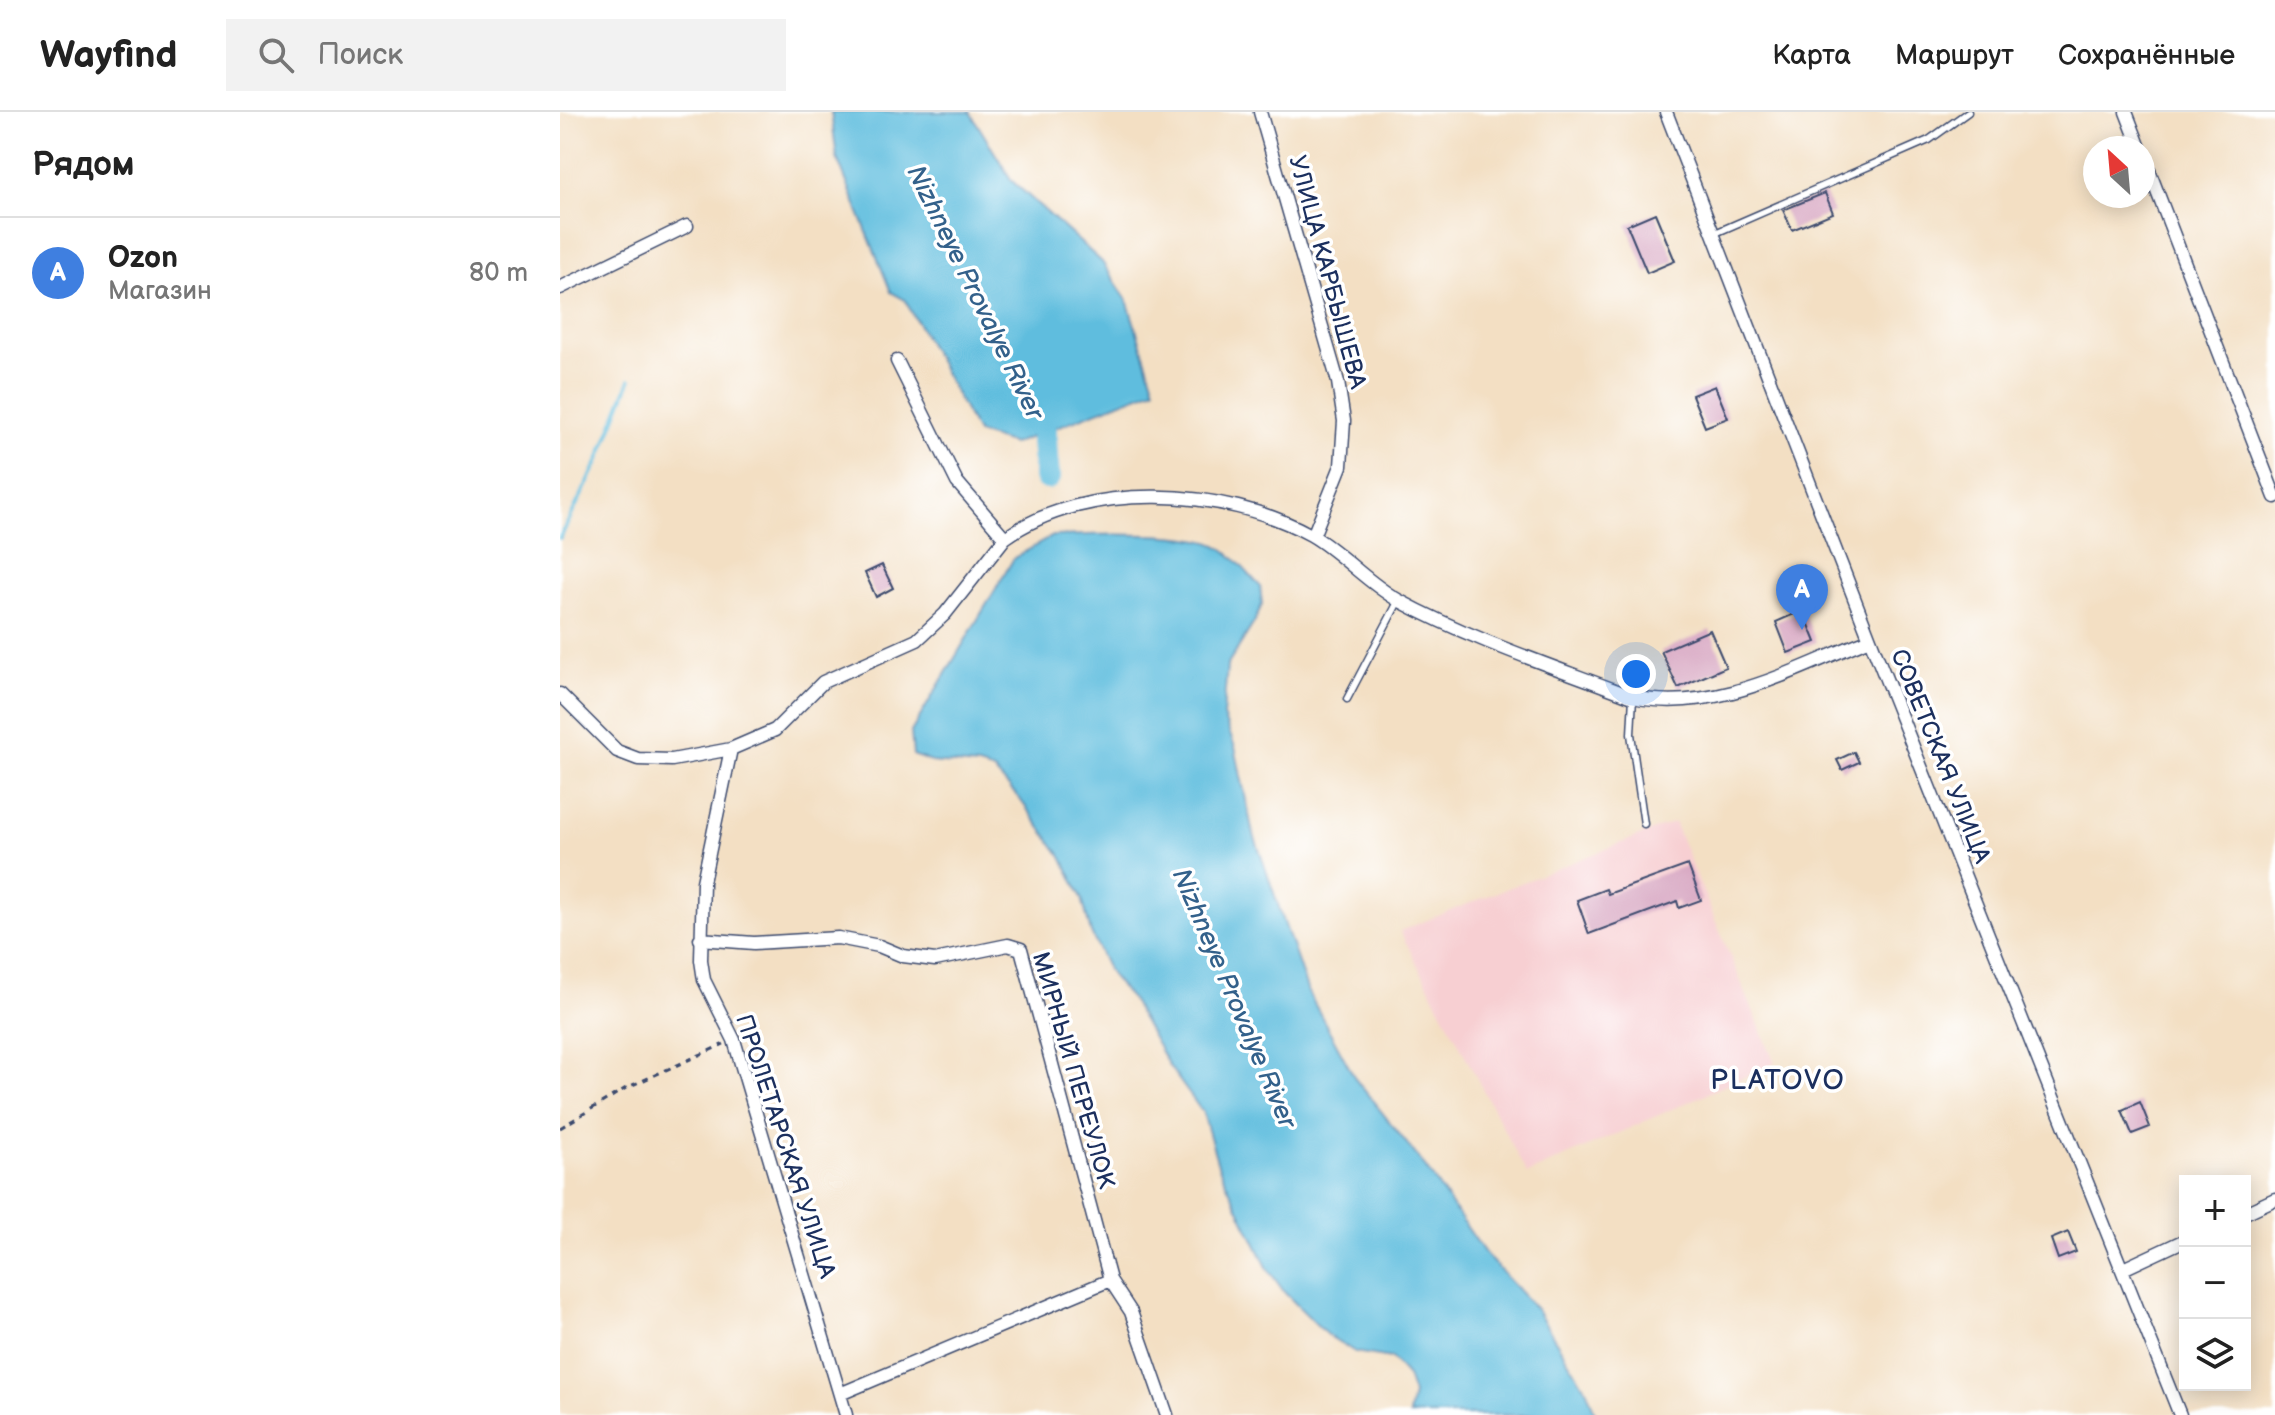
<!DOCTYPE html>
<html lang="ru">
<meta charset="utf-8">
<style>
body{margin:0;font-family:"Balsamiq Sans",sans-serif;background:#f2f2f2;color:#222}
.controls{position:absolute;right:24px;bottom:24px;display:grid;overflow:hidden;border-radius:0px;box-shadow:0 4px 20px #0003}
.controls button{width:72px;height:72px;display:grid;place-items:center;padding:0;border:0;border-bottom:2px solid #e0e0e0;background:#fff;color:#222;font:40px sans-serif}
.compass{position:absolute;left:1523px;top:24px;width:72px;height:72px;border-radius:50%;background:#fff;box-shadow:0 4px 20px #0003;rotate:334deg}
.you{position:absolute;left:1076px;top:562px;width:28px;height:28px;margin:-20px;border:6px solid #fff;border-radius:50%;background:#1a73e8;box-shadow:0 0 0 12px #1a73e833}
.badge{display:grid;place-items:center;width:52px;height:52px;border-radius:50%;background:#d1495b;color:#fff;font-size:26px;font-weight:700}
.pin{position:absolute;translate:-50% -66px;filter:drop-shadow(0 2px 4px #0008)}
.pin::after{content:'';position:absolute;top:42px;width:28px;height:24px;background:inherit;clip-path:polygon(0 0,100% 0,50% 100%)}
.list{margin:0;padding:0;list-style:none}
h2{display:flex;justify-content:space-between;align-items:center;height:104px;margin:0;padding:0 32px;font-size:34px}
h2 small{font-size:26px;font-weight:400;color:#767676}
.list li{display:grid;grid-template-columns:52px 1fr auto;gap:24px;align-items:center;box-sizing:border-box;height:112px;padding:0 32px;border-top:2px solid #e0e0e0}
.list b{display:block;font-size:30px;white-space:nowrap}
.list p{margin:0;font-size:26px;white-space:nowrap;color:#767676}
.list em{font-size:26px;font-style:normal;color:#767676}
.icon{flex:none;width:44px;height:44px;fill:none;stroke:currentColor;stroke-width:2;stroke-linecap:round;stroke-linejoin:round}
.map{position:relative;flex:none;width:1715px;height:1303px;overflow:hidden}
header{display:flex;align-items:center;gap:48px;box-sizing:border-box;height:112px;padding:0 40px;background:#fff;border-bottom:2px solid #e0e0e0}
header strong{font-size:38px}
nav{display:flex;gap:44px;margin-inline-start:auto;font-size:28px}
.search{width:560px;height:72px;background:#f2f2f2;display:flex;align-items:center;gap:20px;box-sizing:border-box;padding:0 28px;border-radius:0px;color:#767676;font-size:30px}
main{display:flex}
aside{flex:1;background:#fff}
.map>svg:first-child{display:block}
.built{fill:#f7cfd2}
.water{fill:#5fbdde;stroke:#3d769e;stroke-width:2}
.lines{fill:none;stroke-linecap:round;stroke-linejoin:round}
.stream{stroke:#5fbdde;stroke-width:4}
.river{stroke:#5fbdde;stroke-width:26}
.building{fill:#d8a7c2}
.service-casing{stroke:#3b496d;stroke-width:9}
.minor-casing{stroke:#3b496d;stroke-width:15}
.path{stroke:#3b496d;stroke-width:3;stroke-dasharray:6 6;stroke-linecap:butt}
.service{stroke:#fff;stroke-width:6}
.minor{stroke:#fff;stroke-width:12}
.labels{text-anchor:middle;stroke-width:7;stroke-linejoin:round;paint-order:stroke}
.street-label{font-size:24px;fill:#1b2f5e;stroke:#fff}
.water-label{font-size:26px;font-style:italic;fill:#33618b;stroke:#fff}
.quarter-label{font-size:28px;letter-spacing:2px;fill:#1b2f5e;stroke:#fff}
</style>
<header>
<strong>Wayfind</strong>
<div class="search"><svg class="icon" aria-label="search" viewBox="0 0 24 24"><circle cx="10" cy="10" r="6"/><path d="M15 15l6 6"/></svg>Поиск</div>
<nav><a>Карта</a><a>Маршрут</a><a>Сохранённые</a></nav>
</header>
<main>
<aside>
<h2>Рядом<small></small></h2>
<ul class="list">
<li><span class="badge" style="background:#3f7fe0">A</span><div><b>Ozon</b><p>Магазин</p></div><em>80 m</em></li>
</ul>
</aside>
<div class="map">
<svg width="1715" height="1303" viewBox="0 0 1715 1303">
<rect width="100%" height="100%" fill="#fff"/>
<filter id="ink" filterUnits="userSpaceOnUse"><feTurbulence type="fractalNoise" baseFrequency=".0125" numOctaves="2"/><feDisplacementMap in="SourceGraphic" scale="16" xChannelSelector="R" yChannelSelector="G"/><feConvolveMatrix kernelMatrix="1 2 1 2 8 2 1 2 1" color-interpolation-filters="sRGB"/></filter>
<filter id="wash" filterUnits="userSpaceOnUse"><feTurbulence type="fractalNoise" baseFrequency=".006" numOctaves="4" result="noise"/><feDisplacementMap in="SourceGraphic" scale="32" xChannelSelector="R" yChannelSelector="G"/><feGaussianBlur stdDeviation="1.8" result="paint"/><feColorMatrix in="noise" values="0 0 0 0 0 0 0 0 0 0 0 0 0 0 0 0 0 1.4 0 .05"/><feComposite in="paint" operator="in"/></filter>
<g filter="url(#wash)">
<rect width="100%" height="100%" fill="#f3dfc3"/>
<path class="built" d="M1114,710L1215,951L967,1062L840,819Z"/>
<path class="water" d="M271,0H410L452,69L542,150L567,188L595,277L453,332L417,321L345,188L331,180L277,46Z
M493,424C527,423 635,418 660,435C675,444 688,462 700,474L702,492L695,509L667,554L663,604L675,635L692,717L748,880L796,968L861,1049L927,1144L976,1197L1027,1279L1036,1303H849L853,1282L847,1264L831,1246L795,1240L766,1222L725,1181L708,1157L659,1056L643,1001L609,954L571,887L550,862L531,821L522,786L502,745L459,686L434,659L418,654L371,650L353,643L351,620L454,446Z"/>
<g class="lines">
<path class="stream" d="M0,426L39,348L70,268"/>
<path class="river" d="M468,288L483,318L487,365"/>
</g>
<g id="blocks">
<path class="building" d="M1265,81L1273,101L1232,118L1223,98Z
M1095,101L1115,149L1087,161L1067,113Z
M1155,274L1168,306L1145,315L1132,283Z
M322,453L333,476L316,485L305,461Z
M1243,498L1256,530L1228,541L1216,510Z
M1150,518L1166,555L1118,576L1101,539Z
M1294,640L1299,650L1282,658L1277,648Z
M1128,753L1141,788L1119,796L1117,789L1029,822L1017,788L1046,777L1048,782Z
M1580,990L1590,1015L1572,1022L1562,998Z
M1508,1120L1516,1140L1498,1147L1491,1127Z"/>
</g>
</g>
<g filter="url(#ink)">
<use href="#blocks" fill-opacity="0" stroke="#3b496d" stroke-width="2"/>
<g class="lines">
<defs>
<path id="service" d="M1153,122L1369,28L1408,0
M1073,585L1071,622L1084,712
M787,587L839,488"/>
<path id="minor" d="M700,0L778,270L784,309L781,354L753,424
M1106,0L1310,527L1620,1303
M1566,0L1580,36
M1583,43L1715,385
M0,176L127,114
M445,426C526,368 665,375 751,423C782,441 806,470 838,488C912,528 995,555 1073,585C1156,602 1234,557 1310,527
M0,582L57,639L78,647L112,648L171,637L215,618L263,570L357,528L385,502L445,426L397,370L337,249
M171,637L143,770L141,848L144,868L174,928L286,1303
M140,827L194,831L278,826L319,834L343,844L375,848L448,833L461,837L550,1168L571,1200L607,1303
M1685,1101L1715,1087
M1563,1157L1625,1128
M280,1282L550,1168"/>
</defs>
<use href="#service" class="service-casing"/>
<use href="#minor" class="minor-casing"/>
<path class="path" d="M0,1016L66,976L164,932"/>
<use href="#service" class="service"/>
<use href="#minor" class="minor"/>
</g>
</g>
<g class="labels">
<g class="street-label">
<text transform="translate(768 160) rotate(75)" y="8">УЛИЦА КАРБЫШЕВА</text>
<text transform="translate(1381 644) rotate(68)" y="8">СОВЕТСКАЯ УЛИЦА</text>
<text transform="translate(514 958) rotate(74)" y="8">МИРНЫЙ ПЕРЕУЛОК</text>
<text transform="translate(226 1034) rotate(72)" y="8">ПРОЛЕТАРСКАЯ УЛИЦА</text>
</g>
<g class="water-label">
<text transform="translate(416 180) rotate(64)" y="9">Nizhneye Provalye River</text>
<text transform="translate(675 886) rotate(67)" y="9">Nizhneye Provalye River</text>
</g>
<g class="quarter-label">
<text x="1218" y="977">PLATOVO</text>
</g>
</g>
</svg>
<div class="controls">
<button>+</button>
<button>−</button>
<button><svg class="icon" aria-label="layers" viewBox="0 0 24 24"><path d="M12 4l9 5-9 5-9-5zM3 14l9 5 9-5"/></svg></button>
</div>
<svg class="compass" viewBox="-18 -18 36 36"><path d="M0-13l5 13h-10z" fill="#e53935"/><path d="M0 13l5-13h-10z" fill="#767676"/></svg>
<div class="you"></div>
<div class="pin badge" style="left:1242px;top:518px;background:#3f7fe0">A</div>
</div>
</main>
